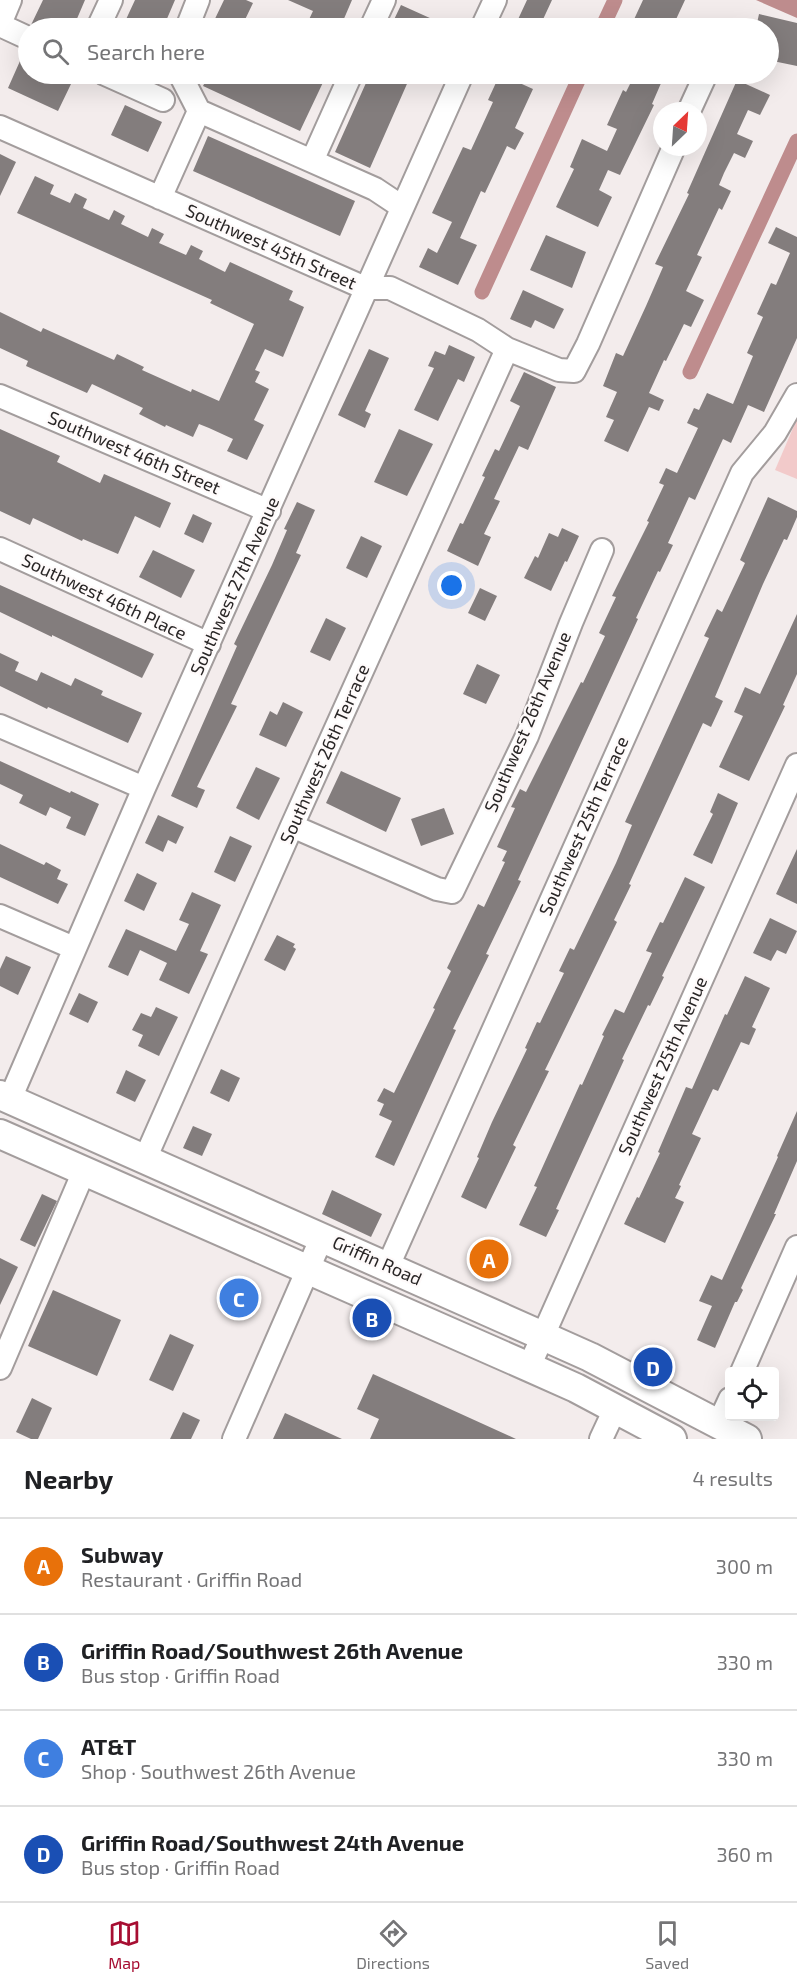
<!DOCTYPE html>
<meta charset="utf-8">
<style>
body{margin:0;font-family:"Exo 2",sans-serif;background:#f2f2f2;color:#202124}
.controls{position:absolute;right:18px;bottom:18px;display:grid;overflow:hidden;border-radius:6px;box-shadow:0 6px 24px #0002}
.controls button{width:54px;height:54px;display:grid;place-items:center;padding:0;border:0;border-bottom:2px solid #e0e0e0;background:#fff;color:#202124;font:30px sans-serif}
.compass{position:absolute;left:653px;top:102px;width:54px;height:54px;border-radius:50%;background:#fff;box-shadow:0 6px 24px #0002;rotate:25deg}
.you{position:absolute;left:452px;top:586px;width:21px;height:21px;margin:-15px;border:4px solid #fff;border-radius:50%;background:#1a73e8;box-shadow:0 0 0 9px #1a73e833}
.badge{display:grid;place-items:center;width:39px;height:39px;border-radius:50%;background:#a70e32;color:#fff;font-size:20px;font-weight:700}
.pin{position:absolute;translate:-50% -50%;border:3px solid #fff;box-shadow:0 2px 6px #0006}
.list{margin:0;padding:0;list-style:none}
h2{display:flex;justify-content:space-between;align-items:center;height:78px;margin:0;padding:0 24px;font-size:26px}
h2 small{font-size:20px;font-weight:400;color:#757577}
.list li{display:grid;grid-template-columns:39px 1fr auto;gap:18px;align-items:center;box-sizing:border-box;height:96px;padding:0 24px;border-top:2px solid #e0e0e0}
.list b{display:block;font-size:22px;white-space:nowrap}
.list p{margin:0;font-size:20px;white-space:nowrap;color:#757577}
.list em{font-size:20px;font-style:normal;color:#757577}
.icon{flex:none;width:33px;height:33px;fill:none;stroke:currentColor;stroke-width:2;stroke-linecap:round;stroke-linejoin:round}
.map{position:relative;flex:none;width:797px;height:1439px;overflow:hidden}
.search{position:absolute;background:#fff;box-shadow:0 6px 24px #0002;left:18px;right:18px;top:18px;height:66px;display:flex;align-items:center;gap:15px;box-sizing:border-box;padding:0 21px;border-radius:33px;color:#757577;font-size:22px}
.sheet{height:462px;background:#fff}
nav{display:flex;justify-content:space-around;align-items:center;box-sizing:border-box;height:84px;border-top:2px solid #e0e0e0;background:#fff;font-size:16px;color:#757577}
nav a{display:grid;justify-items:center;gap:3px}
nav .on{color:#a70e32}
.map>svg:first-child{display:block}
.green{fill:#f2caca}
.water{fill:#be8c8d}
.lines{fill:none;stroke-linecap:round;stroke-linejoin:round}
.canal{stroke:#be8c8d;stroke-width:15}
.building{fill:#837d7d}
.minor-casing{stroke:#a39d9d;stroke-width:26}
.major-casing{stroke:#a39d9d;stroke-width:32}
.minor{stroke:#fff;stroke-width:22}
.major{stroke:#fff;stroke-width:28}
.labels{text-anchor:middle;stroke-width:4.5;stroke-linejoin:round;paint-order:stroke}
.street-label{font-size:18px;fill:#292626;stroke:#fefafa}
</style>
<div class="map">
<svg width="797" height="1439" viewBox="0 0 797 1439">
<rect width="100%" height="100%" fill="#f3ecec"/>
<path class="green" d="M797,419V479L775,470Z"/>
<path class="water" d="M756,0H797V18Z"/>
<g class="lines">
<path class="canal" d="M602,28L615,0
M482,292L581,74
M690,372L797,141"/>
</g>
<path class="building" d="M43,0H85L73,28H37L31,25Z
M135,0H175L163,28H122Z
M224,0H246L253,3L241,28H220L212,25Z
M288,0H352L340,28H305L313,11Z
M527,0H552L539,28H514Z
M643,0H685L672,28H630Z
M401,5L452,28H390Z
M759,14L797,23V66L768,60V28H756Z
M20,61L28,65V74H47L71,84L58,111L8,88Z
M209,74H264L282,81L285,74H327L300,131L203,86Z
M370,74H402L410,77L370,168L335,152Z
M500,74L533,89L515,128L524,133L515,150L507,146L485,193L481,191L460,238L477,245L458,285L419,267L428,248L437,253L452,222L432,213L463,147L471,150L493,102L488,100Z
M635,74H665L652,104L654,105L620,175L608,170L599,190L612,197L598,227L556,207L574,169L570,167L582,139L607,151L617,129L607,125L623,90L626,92Z
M737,80L770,95L760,115L748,110L737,134L753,141L745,158L734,153L724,173L719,185L731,191L722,210L719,208L697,255L702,257L686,291L704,300L691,327L684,324L666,361L664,360L649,393L664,400L659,411L649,407L628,452L604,441L614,420L606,417L617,392L603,386L616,353L623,356L646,306L663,267L655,264L689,194L687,193Z
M125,105L162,122L148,152L111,135Z
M208,136L355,201L340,236L193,171Z
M0,154L16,162L0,196Z
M35,176L54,185L50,194L70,203L75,193L87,199L83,208L109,220L114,210L125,216L121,224L148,237L152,228L164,234L159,243L186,255L191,245L203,251L199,259L225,272L230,262L293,291L289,300L304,307L283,357L265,349L255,370L260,372L255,382L269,389L254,420L264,425L247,460L227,451L233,439L209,428L199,424L193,437L166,425L165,427L139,414L143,408L92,384L87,393L26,366L28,361L0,348V312L41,332L43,328L114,360L117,354L144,367L142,370L191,392L192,389L219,401L254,324L210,303L212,300L17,213Z
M776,227L797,237V338L764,412L748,405L731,443L723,439L695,500L689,497L668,543L673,545L660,572L658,571L636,618L638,619L518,880L521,881L486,954L489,955L453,1029L456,1030L394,1166L375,1157L392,1121L379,1115L384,1104L377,1101L384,1088L394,1093L435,1009L433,1008L451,971L447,968L478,904L484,907L505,862L502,861L507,851L497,847L515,808L511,807L520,789L526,792L581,682L583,683L605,636L599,633L616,597L612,596L649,522L647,521L664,485L659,483L666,468L677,473L698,428L687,423L694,408L699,410L707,393L733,404L753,356L747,353L763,317L757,314L771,283L776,285L790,253L768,243Z
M546,235L586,252L572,288L530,270Z
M523,290L564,309L554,329L535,320L531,328L510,319Z
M449,345L475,357L464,382L458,379L438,421L414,410L434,368L428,366L435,351L445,355Z
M369,349L389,358L365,411L371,414L365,428L338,415Z
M524,372L556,387L528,450L519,446L494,499L500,501L484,534L491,537L478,566L447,551L460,523L463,524L485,477L482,476L495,449L499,451L520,406L510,401Z
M0,429L60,456L57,462L100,483L104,474L171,503L160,528L135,516L118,554L83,539L82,541L33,518L30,525L0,511Z
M399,429L433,444L407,496L374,482Z
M768,497L797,511V517L787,540L784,539L763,584L715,697L723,701L711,727L703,723L629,884L631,885L614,920L617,922L545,1070L549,1071L513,1145L516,1147L486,1209L461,1197L479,1158L477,1157L492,1122L527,1049L525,1048L537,1022L540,1023L564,973L559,971L570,948L574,950L616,863L632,825L625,822L709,638L704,636L717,609L722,612L745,563L740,560Z
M297,502L315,510L296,553L301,555L231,704L237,706L197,787L205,790L197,808L171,796L237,646L234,644L272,565L287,530L284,529Z
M193,514L212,523L203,543L184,534Z
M562,528L579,536L567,562L565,561L551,591L524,578L535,556L538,558L549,533L558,537Z
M361,536L382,546L367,578L346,568Z
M153,550L195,570L181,598L139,577Z
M0,585L154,654L142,678L52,635V637L0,612Z
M480,588L497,596L485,621L468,613Z
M797,614V674L783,705L785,706L749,781L719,767L743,716L734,712L745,687L760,694Z
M326,618L346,628L330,661L310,652Z
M0,653L19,662L15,671L37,681L41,672L71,686L75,678L103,691L101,695L142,713L128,743L48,707L47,709L0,686Z
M477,664L500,675L486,704L463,694Z
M283,702L303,712L286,747L259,735L270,711L277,715Z
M0,761L70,793L71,791L99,804L85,836L66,828L71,817L50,807L46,816L19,803L23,795L0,784Z
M256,767L280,778L259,820L236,808Z
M341,771L401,798L386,832L326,803Z
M718,793L738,803L712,864L693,855L713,814L710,812Z
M444,808L454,834L421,846L411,819Z
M158,815L184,827L176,844L168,840L163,852L145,843Z
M230,836L252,846L235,882L214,872Z
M0,844L44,865L46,862L61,870L57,879L68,884L58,904L0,877Z
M797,849V904L776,894Z
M137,873L157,883L144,911L124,901Z
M685,877L705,887L662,976L664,977L650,1006L648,1005L622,1059L624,1060L556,1209L559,1210L546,1237L519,1225L537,1187L534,1186L580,1084L582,1085L604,1036L602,1035L615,1009L624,1013L652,953L646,951L660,922L663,923Z
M192,892L221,905L200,951L208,954L189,994L159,980L167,963L140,950L128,976L108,967L126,929L176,951L189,924L179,920Z
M770,918L797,931L786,954L777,950L771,961L753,953Z
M277,935L295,944L293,947L296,949L285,971L264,960Z
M6,956L31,967L18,995L0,986V969Z
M745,976L770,988L752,1027L756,1029L749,1045L741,1042L718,1091L713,1089L692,1134L701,1138L679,1185L681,1186L675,1198L684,1202L665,1243L624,1224L637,1197L639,1198L660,1153L658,1152L686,1087L692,1089L725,1014L727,1015Z
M79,993L98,1002L88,1023L69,1014Z
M156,1007L178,1017L159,1056L138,1046L143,1035L132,1030L141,1013L151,1017Z
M221,1069L240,1078L229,1102L210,1093Z
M126,1070L146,1080L135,1102L116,1093Z
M797,1111V1161L774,1214H776L741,1288L743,1290L737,1302H735L715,1348L697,1340L712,1306L699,1301L711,1275L722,1280L778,1157L777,1156Z
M193,1126L212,1134L202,1156L183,1148Z
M332,1190L382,1214L371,1237L322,1214Z
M42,1194L57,1201L35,1247L20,1240Z
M478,1243L508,1257L499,1275L469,1261Z
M0,1258L18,1267L0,1305Z
M53,1290L121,1320L97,1376L28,1346Z
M170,1334L194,1345L173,1391L149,1380Z
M373,1374L516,1439H370L379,1419L357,1409Z
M32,1398L52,1408L38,1439H31L16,1432Z
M183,1412L200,1420L191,1439H170Z
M285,1413L342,1439H273Z"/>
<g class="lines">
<defs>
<path id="minor" d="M0,24L10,0
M0,25L28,38
M98,28L111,0
M187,28L198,0
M371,28L384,0
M482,28L495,0
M105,74L163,100
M180,74L199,111L375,189L402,207
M689,111L706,74
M0,127L365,288H390L478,330L507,349L559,370L574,371L588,344L674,147
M312,161L351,74
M160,198L199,111
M0,396L269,511
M0,549L209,644
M0,726L144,788
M292,826L437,889L452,892L527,736L571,623L602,550
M0,916L74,948
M10,1099L144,788L462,74
M145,1159L292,826L507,349
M388,1266L742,473L775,433L797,395
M529,1367L797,765
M0,1368L84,1171
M742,1372L797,1247
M718,1425L730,1399
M234,1439L322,1237
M601,1439L615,1409"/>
<path id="major" d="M0,1095L543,1336L590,1357L747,1439
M0,1134L529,1367L576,1388L672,1439"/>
</defs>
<use href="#minor" class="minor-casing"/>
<use href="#major" class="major-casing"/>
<use href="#minor" class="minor"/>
<use href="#major" class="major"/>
</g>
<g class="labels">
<g class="street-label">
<text transform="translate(271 247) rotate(24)" y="6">Southwest 45th Street</text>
<text transform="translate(134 453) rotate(23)" y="6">Southwest 46th Street</text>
<text transform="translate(235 586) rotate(-66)" y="6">Southwest 27th Avenue</text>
<text transform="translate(104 597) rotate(25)" y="6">Southwest 46th Place</text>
<text transform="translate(528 722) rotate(-67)" y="6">Southwest 26th Avenue</text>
<text transform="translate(325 754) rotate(-66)" y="6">Southwest 26th Terrace</text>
<text transform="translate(584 826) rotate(-66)" y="6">Southwest 25th Terrace</text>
<text transform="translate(663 1066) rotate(-66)" y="6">Southwest 25th Avenue</text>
<text transform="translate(377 1261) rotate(24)" y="6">Griffin Road</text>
</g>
</g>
</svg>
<div class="controls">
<button><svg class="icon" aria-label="locate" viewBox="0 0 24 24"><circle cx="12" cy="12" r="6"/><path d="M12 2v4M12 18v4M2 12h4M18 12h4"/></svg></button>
</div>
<svg class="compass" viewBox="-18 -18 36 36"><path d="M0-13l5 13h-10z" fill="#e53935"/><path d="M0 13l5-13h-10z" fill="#757577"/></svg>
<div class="you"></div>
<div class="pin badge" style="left:489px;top:1259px;background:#e8710a">A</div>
<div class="pin badge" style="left:372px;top:1318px;background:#1a4fb4">B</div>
<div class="pin badge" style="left:239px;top:1298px;background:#3f7fe0">C</div>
<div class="pin badge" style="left:653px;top:1367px;background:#1a4fb4">D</div>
<div class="search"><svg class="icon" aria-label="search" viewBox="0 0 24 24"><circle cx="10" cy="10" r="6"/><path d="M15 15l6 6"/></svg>Search here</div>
</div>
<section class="sheet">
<h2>Nearby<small>4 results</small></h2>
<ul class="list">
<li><span class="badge" style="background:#e8710a">A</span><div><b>Subway</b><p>Restaurant · Griffin Road</p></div><em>300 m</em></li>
<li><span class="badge" style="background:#1a4fb4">B</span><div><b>Griffin Road/Southwest 26th Avenue</b><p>Bus stop · Griffin Road</p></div><em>330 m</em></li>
<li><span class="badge" style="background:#3f7fe0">C</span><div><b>AT&amp;T</b><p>Shop · Southwest 26th Avenue</p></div><em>330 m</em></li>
<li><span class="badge" style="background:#1a4fb4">D</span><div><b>Griffin Road/Southwest 24th Avenue</b><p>Bus stop · Griffin Road</p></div><em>360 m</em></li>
</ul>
</section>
<nav>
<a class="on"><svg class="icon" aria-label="map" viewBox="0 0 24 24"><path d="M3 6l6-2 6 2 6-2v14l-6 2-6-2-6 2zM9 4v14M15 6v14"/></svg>Map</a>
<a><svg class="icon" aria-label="directions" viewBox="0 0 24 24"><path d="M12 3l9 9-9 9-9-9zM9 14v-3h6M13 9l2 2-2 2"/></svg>Directions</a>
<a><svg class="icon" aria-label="saved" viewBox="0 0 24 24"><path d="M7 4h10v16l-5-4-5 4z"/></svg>Saved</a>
</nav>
